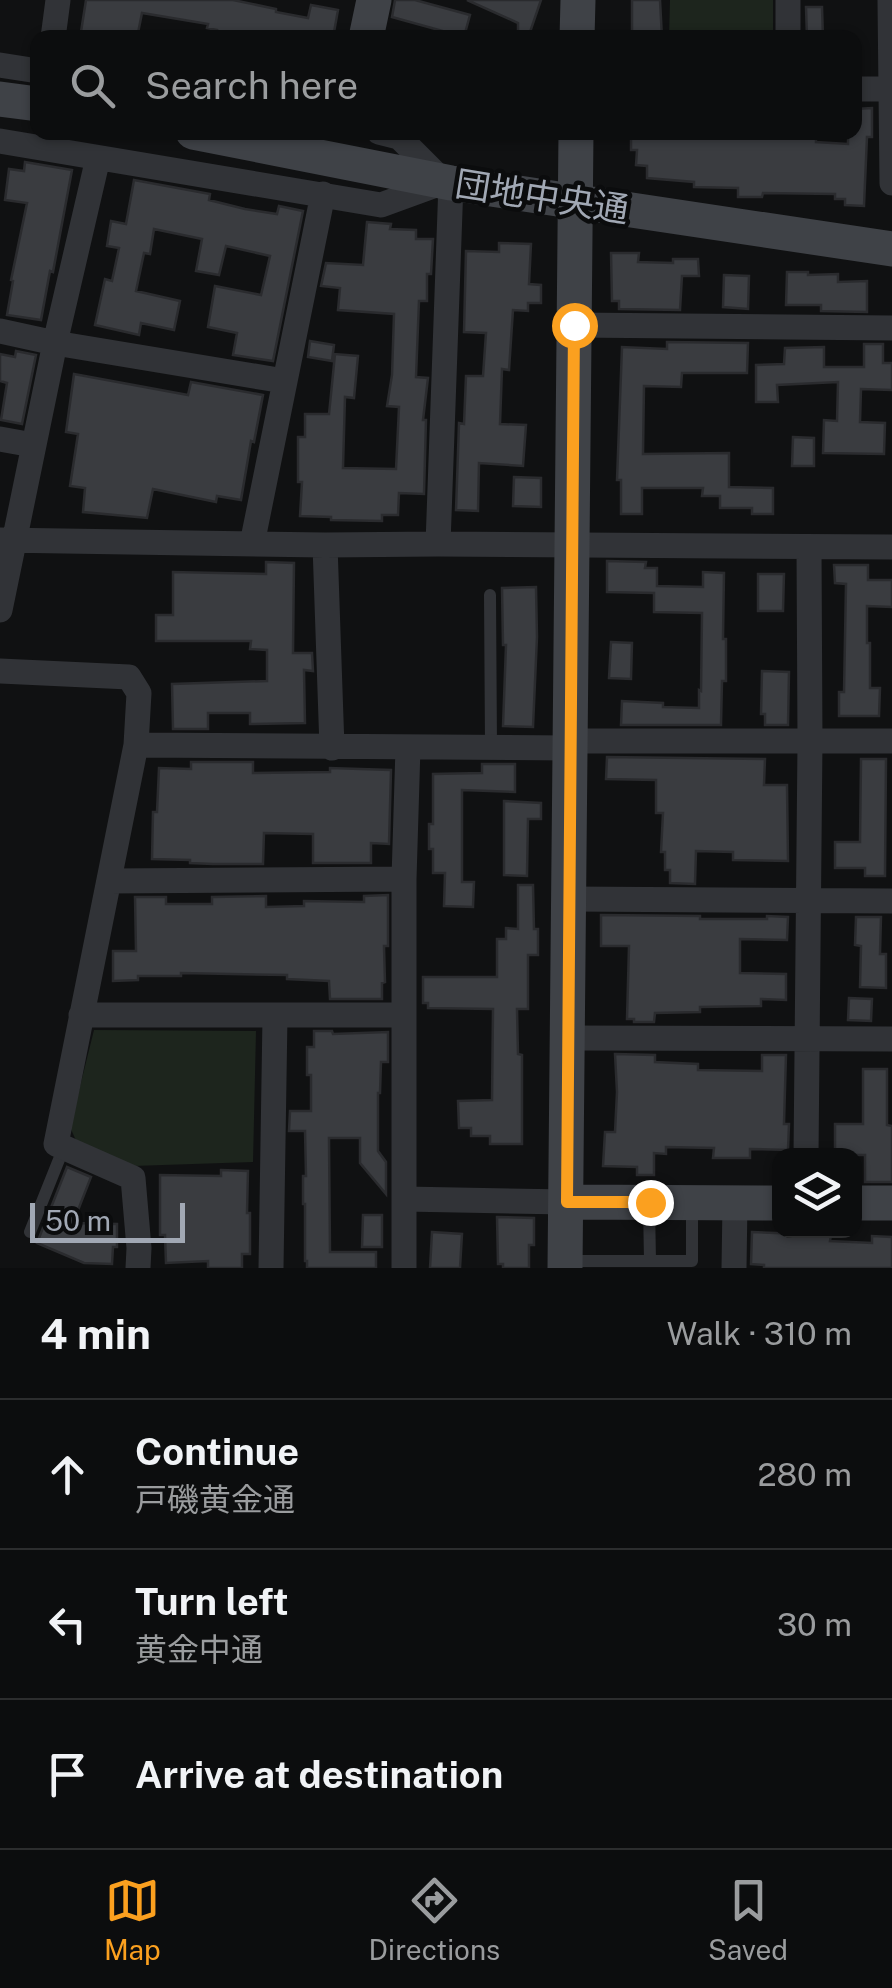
<!DOCTYPE html>
<meta charset="utf-8">
<style>
body{margin:0;font-family:"Public Sans","Noto Sans JP",sans-serif;background:#151617;color:#f1f3f6}
.controls{position:absolute;right:30px;bottom:30px;display:grid;overflow:hidden;border-radius:20px;box-shadow:0 2px 8px #0004}
.controls button{width:90px;height:90px;display:grid;place-items:center;padding:0;border:0;border-bottom:2px solid #2c2d2e;background:#0c0d0e;color:#f1f3f6;font:50px sans-serif}
.scale{position:absolute;left:30px;bottom:25px;width:155px;box-sizing:border-box;padding-left:10px;border:5px solid #a1a8b4;border-top:0;font-size:28px;line-height:35px;white-space:nowrap;color:#a1a8b4;-webkit-text-stroke:8px #0b0c0d;paint-order:stroke}
.stop{position:absolute;width:30px;height:30px;margin:-22px;border:8px solid #fba01f;border-radius:50%;background:#fff}
.stop.end{background:#fba01f;border-color:#fff;box-shadow:0 2px 10px #0008}
.list{margin:0;padding:0;list-style:none}
h2{display:flex;justify-content:space-between;align-items:center;height:130px;margin:0;padding:0 40px;font-size:42px}
h2 small{font-size:32px;font-weight:400;color:#9a9c9e}
.list li{display:grid;grid-template-columns:65px 1fr auto;gap:30px;align-items:center;box-sizing:border-box;height:150px;padding:0 40px;border-top:2px solid #2c2d2e}
.list b{display:block;font-size:38px;white-space:nowrap}
.list p{margin:0;font-size:32px;white-space:nowrap;color:#9a9c9e}
.list em{font-size:32px;font-style:normal;color:#9a9c9e}
.icon{flex:none;width:55px;height:55px;fill:none;stroke:currentColor;stroke-width:2;stroke-linecap:round;stroke-linejoin:round}
.map{position:relative;flex:none;width:892px;height:1268px;overflow:hidden}
.search{position:absolute;background:#0c0d0e;box-shadow:0 2px 8px #0004;left:30px;right:30px;top:30px;height:110px;display:flex;align-items:center;gap:25px;box-sizing:border-box;padding:0 35px;border-radius:20px;color:#9a9c9e;font-size:38px}
.sheet{height:580px;background:#0c0d0e}
nav{display:flex;justify-content:space-around;align-items:center;box-sizing:border-box;height:140px;border-top:2px solid #2c2d2e;background:#0c0d0e;font-size:28px;color:#9a9c9e}
nav a{display:grid;justify-items:center;gap:5px}
nav .on{color:#fba01f}
.map>svg:first-child{display:block}
.green{fill:#1d251d}
.building{fill:#3a3c40;stroke:#2a2b2e;stroke-width:2.5}
.lines{fill:none;stroke-linecap:round;stroke-linejoin:round}
.lane{stroke:#313337;stroke-width:12}
.street{stroke:#313337;stroke-width:25}
.secondary{stroke:#3f4247;stroke-width:35}
.route{stroke:#fba01f;stroke-width:12}
.labels{text-anchor:middle;stroke-width:9;stroke-linejoin:round;paint-order:stroke}
.street-label{font-size:35px;fill:#a1a8b4;stroke:#0b0c0d}
</style>
<div class="map">
<svg width="892" height="1268" viewBox="0 0 892 1268">
<rect width="100%" height="100%" fill="#101112"/>
<path class="green" d="M670,0H773V37H669Z
M94,1030L256,1031L253,1162L133,1166L78,1145L70,1127Z"/>
<path class="building" d="M86,0H233L276,9V12L308,18L311,5L338,10L333,38H229L216,35L217,30L207,28L208,24L142,13L137,38H80Z
M395,0H415L470,15L464,37L392,17Z
M467,0H541L528,38H518V23Z
M632,0H660L662,38H640V32L632,33Z
M806,7H822L823,38H807Z
M872,108V137H867L864,206L845,205V199H835V194L763,193L762,197H738V188L694,187V182L647,178V166L636,165L637,150H631V132H816V142L848,144V132H854V109Z
M25,162L72,170L53,272L50,271L41,320L7,315L13,281L11,280L27,203L5,200L9,169L24,171Z
M134,180L210,194L209,200L245,209L277,214L279,206L303,211L273,361L233,355L237,333L208,327L215,286L261,295L270,256L226,246L219,275L196,271L202,239L154,229L150,254L144,253L136,291L180,301L174,330L141,323L139,335L95,325L105,279L112,281L119,248L107,246L111,221L126,224Z
M367,222L391,224L390,229L416,230V239H433L431,274H427V301H419L416,377L428,378L423,420H426L424,494L399,493L398,515H382V521L331,520V517L300,516L302,482H298V437H305V414H329L335,354L358,356L354,398L345,397L343,468L396,469L399,407L387,406L392,375L394,314L338,310L340,288L321,286L326,263L363,265Z
M499,243L531,244L529,284L541,285V303H528V311L513,310L509,370L502,369L500,424L526,425L523,466L479,463L478,511L456,510L459,423L464,424L466,376H483L486,333L464,332L466,251L499,252Z
M611,253H639L638,262L673,263V259H698L699,276H682L680,310L619,309V301H612Z
M787,272H808V275L838,274V282L867,281V312L821,311V305H786Z
M724,275L749,276L748,309L723,307Z
M310,341L334,345L332,361L308,357Z
M667,342L748,343L747,373H682L681,387L644,386L643,454L729,453V487L773,488V514H752V508H720V496H702L703,488H642V514H621V480H617L622,347L667,349Z
M864,344H883V363H892V390L861,389L860,422L885,423L884,454L823,453L824,420L837,421L838,382L777,385L778,402H756V365L784,364L785,348L824,347V367H864Z
M16,351L36,355L22,424L1,420L7,383L0,381V354L15,357Z
M74,374L188,395L191,382L263,395L254,442L251,441L241,500L217,496L216,502L153,489L147,518L83,512L85,488L70,486L78,434L66,432Z
M793,437L814,438V466H792Z
M514,477L541,478V507L513,506Z
M607,561L646,562L645,568H657V586L703,587V572L724,573L723,639H726V681H722L721,725H621L622,701L663,703V707L699,708V690L701,691L702,613L654,612V593L607,592Z
M266,562L294,563L293,653H312L313,671L304,670L305,723L250,724V713H208V729H173L172,684L267,681V650L250,649L251,641H156V615H173V572L266,574Z
M834,565H868V580H892V607L867,606V643H870V688H880L879,716H839V692H844L846,584L835,583Z
M758,574H784L783,611H758Z
M536,587L537,637L533,727L503,726L506,645H503L502,588Z
M611,642L632,643L631,679L609,678Z
M762,671L789,672L788,725H765V714H761Z
M607,757L765,759L764,785H787L788,861L733,860V852L696,851L695,884L670,883V870H665V852H661L663,813H656V780L606,779Z
M861,759H886L885,876H865V868H835V842H860Z
M191,762H253V773L330,772V768L391,770L389,844L371,843V863H313V834L264,833L263,864H213L190,863V860L152,859L153,812H157L159,768L191,769Z
M482,764H515V792L462,790V882H474L473,907L444,906L445,873H433V849H429V824H433V774L482,773Z
M504,801L541,803V819H528L527,876L504,875Z
M518,885H533L534,929H538V955H528V1009H517L518,1054L522,1055V1144H490V1136H471V1128H459L458,1101L492,1100L493,1009L428,1008V1003H423V977H497V939H506V928L518,929Z
M388,895V946H384L385,982L382,983V999H330L329,981L287,979V975L181,973V976H138V980L113,981V951H136L135,897H166V904H212V897L266,896V907L304,906V901L364,902V896Z
M601,915L700,916V919H767V916L788,917L787,940L740,939V973L786,974V1000L761,999V1006L700,1007V1012L655,1013L654,1022H634V1019H627L629,946H601Z
M856,917H881L880,954H886V988L860,987L861,946L855,945Z
M849,998L872,999L871,1021L848,1020Z
M314,1031H332L333,1034L388,1032V1062H381L380,1093H378V1151L386,1162V1194L360,1163V1138H329L330,1252H376V1268H307V1261H305V1204H303V1176H306L305,1131H289L290,1111H311V1075H307V1047H314Z
M615,1054L655,1055V1062L698,1064V1070L762,1071V1055H786L784,1124H789L788,1150L750,1149V1158H713L714,1148L666,1147V1154L654,1153V1175H637V1167L603,1166L605,1132H615L617,1092Z
M863,1069H887V1125L892,1126V1182H865V1155H835V1124H863Z
M67,1167L91,1177L73,1223L117,1224V1247H113L112,1264L84,1263L37,1243Z
M221,1170L248,1171L247,1213H250V1254H242V1268H208V1261L166,1263L165,1235H160V1175L221,1176Z
M363,1215H382V1247H362Z
M497,1217L534,1218V1245H529V1268H503V1264H498Z
M432,1232L462,1234L460,1268H430Z
M752,1232L831,1235L830,1241L872,1243V1236L892,1237V1268H764V1265L751,1264Z"/>
<g class="lines">
<path class="lane" d="M490,595L491,747
M649,1205L650,1261
M30,1232L64,1147
M568,1261H692V1206"/>
<path class="street" d="M788,0V38
M890,0L892,183
M53,38L58,0
M0,65L38,71
M854,89H892
M0,141L381,205L444,182L399,137L379,132
M574,325L892,328
M0,331L55,343L284,381
M0,439L33,445
M0,540L325,545L438,544L892,547
M252,544L323,194
M438,544L451,183
M325,545L332,748
M0,610L55,343L98,158
M0,671L129,677L139,693L136,745L56,1144L133,1178L139,1248L138,1268
M571,741H892
M136,745L571,748
M109,881L404,879
M569,899L892,901
M81,1015H404
M568,1038L892,1039
M806,1156L810,742L809,547
M404,1199L567,1202
M271,1268L275,1016
M404,1268V879L408,747
M734,1268L735,1203"/>
<path class="secondary" d="M366,38L374,0
M577,38L578,0
M0,99L38,104
M193,132L451,183L892,249
M567,1202L780,1203
M854,1203H892
M565,1268L576,132"/>
</g>
<g class="lines">
<path class="route" d="M574,325L567,1202H650"/>
</g>
<g class="labels">
<g class="street-label">
<text transform="translate(542 197) rotate(9)" y="12">団地中央通</text>
</g>
</g>
</svg>
<div class="controls">
<button><svg class="icon" aria-label="layers" viewBox="0 0 24 24"><path d="M12 4l9 5-9 5-9-5zM3 14l9 5 9-5"/></svg></button>
</div>
<div class="scale">50 m</div>
<div class="stop" style="left:574px;top:325px"></div>
<div class="stop end" style="left:650px;top:1202px"></div>
<div class="search"><svg class="icon" aria-label="search" viewBox="0 0 24 24"><circle cx="10" cy="10" r="6"/><path d="M15 15l6 6"/></svg>Search here</div>
</div>
<section class="sheet">
<h2>4 min<small>Walk · 310 m</small></h2>
<ul class="list">
<li><svg class="icon" aria-label="ahead" viewBox="0 0 24 24"><path d="M12 20V5M6 11l6-6 6 6"/></svg><div><b>Continue</b><p>戸磯黄金通</p></div><em>280 m</em></li>
<li><svg class="icon" aria-label="left" viewBox="0 0 24 24"><path d="M17 20v-9H6M10 6l-5 5 5 5"/></svg><div><b>Turn left</b><p>黄金中通</p></div><em>30 m</em></li>
<li><svg class="icon" aria-label="arrive" viewBox="0 0 24 24"><path d="M6 21V4h12l-3 4 3 4H6"/></svg><div><b>Arrive at destination</b></div></li>
</ul>
</section>
<nav>
<a class="on"><svg class="icon" aria-label="map" viewBox="0 0 24 24"><path d="M3 6l6-2 6 2 6-2v14l-6 2-6-2-6 2zM9 4v14M15 6v14"/></svg>Map</a>
<a><svg class="icon" aria-label="directions" viewBox="0 0 24 24"><path d="M12 3l9 9-9 9-9-9zM9 14v-3h6M13 9l2 2-2 2"/></svg>Directions</a>
<a><svg class="icon" aria-label="saved" viewBox="0 0 24 24"><path d="M7 4h10v16l-5-4-5 4z"/></svg>Saved</a>
</nav>
